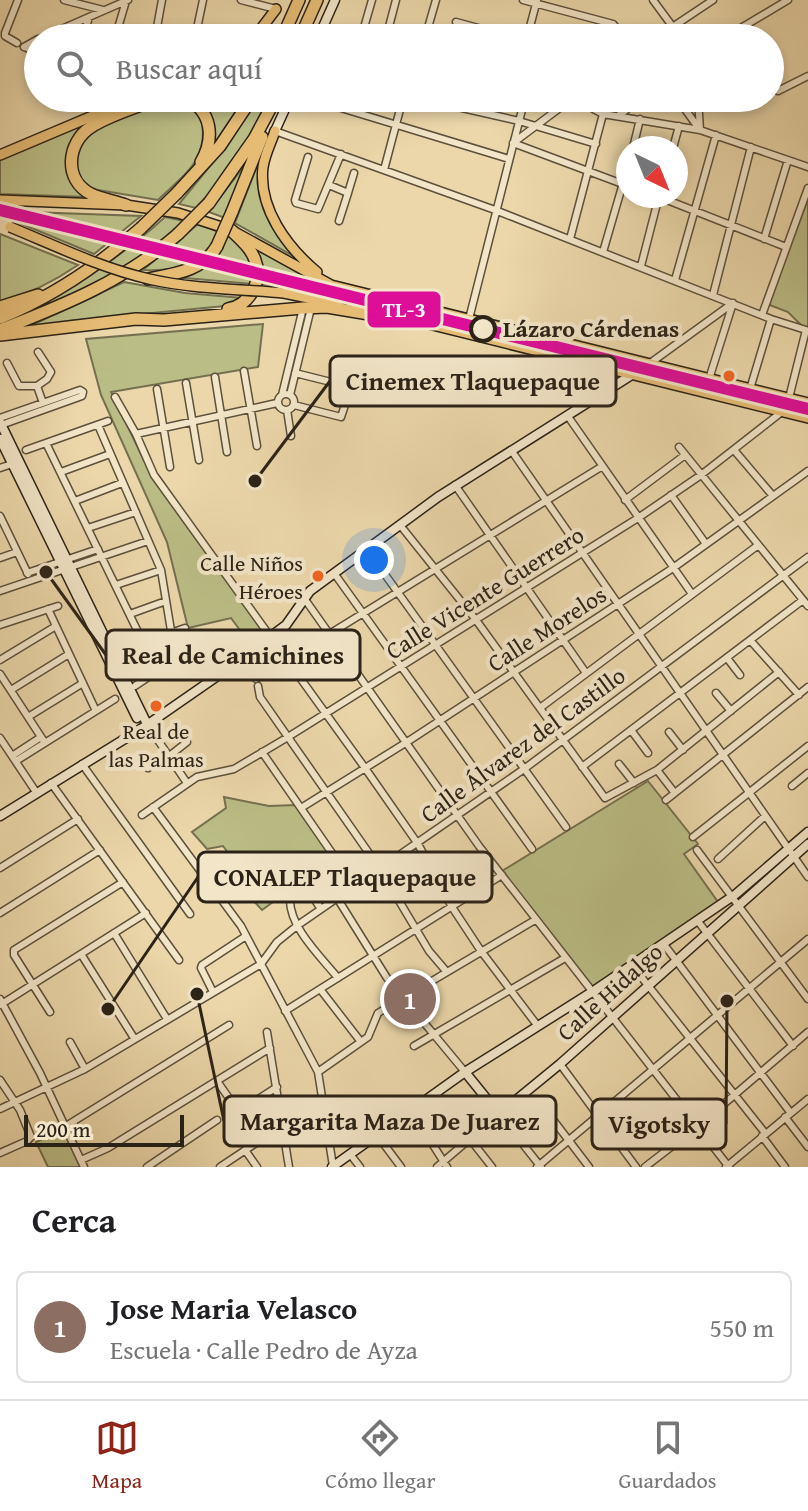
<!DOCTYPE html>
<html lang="es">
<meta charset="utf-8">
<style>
body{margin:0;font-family:"Gentium Book Plus",serif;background:#f2f2f2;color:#202124}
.compass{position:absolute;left:616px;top:136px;width:72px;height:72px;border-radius:50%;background:#fff;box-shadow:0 4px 12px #0003;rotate:137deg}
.scale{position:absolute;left:24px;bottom:20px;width:160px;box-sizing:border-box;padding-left:8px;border:4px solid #2c2318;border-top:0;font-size:22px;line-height:28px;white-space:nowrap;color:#2c2318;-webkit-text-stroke:6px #f2e5c8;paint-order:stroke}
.you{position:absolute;left:374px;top:560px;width:28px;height:28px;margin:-20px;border:6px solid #fff;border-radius:50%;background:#1a73e8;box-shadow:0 0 0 12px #1a73e833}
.badge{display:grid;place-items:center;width:52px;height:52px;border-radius:50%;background:#8f2418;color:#fff;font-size:26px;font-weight:700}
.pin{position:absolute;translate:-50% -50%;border:4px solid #fff;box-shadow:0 2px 8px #0006}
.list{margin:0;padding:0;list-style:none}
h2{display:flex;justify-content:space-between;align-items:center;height:104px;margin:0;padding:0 32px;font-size:34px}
h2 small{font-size:26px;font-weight:400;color:#757577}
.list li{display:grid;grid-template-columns:52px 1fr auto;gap:24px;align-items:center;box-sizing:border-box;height:112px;margin:0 16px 16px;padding:0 16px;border:2px solid #e0e0e0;border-radius:12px}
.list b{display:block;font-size:30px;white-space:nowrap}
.list p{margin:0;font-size:26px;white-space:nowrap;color:#757577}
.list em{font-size:26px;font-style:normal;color:#757577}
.icon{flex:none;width:44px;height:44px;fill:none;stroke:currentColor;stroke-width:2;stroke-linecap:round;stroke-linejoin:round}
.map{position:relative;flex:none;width:808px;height:1167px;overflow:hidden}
.search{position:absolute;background:#fff;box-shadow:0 4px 12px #0003;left:24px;right:24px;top:24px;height:88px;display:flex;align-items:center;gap:20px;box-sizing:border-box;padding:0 28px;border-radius:44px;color:#757577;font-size:30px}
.sheet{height:232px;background:#fff}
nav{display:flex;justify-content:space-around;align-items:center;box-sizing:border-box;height:112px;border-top:2px solid #e0e0e0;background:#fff;font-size:22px;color:#757577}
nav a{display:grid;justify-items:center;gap:4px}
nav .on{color:#8f2418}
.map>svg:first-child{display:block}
.green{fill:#bbbd86;stroke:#74704f;stroke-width:2}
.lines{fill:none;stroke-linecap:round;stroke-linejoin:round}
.street-casing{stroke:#5c503c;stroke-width:9}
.secondary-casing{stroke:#2c2318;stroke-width:11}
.primary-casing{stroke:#2c2318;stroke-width:12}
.highway-casing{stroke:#2c2318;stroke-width:14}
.street{stroke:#f2e5c8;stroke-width:6}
.secondary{stroke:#f2e5c8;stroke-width:8}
.primary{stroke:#e6bc75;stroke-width:9}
.highway{stroke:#e6bc75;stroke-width:11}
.primary-bridge-casing{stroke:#2c2318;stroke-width:12;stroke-linecap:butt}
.highway-bridge-casing{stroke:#2c2318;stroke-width:14;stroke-linecap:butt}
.primary-bridge{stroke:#e6bc75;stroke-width:9}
.highway-bridge{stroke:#e6bc75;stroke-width:11}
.metro-1-casing{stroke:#f2e5c8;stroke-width:18}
.metro-1{stroke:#dd0e98;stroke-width:12}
.stop-dot{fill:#f2e5c8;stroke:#2c2318;stroke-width:4}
.bus-dot{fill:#f26522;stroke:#f2e5c8;stroke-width:3}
.labels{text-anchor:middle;stroke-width:8;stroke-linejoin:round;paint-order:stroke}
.bus-label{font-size:22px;fill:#2c2318;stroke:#f2e5c8;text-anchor:end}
.stop-label{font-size:24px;font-weight:bold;fill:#2c2318;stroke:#f2e5c8;text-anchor:start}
.street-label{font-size:24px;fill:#2c2318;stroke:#f2e5c8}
.leader{fill:none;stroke:#2c2318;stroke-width:3}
.callout-dot{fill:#2c2318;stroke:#f2e5c8;stroke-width:3}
.callout{fill:#f2e5c8;stroke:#2c2318;stroke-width:3}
.callout-label{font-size:26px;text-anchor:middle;font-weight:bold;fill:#2c2318}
.line-badge{stroke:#f2e5c8;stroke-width:3}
.badge-label{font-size:22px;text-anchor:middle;font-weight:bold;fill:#fff}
</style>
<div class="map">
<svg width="808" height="1167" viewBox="0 0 808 1167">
<rect width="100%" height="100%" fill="#ebd7aa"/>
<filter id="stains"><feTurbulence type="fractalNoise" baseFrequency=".0025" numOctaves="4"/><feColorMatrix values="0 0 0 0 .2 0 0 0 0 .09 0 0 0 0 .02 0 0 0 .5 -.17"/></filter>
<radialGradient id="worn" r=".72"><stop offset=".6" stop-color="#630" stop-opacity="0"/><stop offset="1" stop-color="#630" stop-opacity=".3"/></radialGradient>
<path class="green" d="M194,98H246L214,144V136Z
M258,98H270C252,138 226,176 196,208L179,204L220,154Z
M168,100L183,101L201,115C210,159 187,172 158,200L92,189L79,177L75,156L84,138L98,128Z
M80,126L68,148L89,197L0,194V160Z
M262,153L259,188L279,235L295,257L235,223Z
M248,161L225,218L209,212Z
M808,199V332L788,312L767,304Z
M0,211L141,216L94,254L0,215Z
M165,217L184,221C124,276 74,295 0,325C61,296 115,263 165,217Z
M198,224L219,232C203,264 177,272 143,270Z
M0,234L78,265C53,282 29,294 0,303Z
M228,236C249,248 252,261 252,284L185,278L213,261Z
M253,245L331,293L262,284V265Z
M124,282L185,293L243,298L225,306L69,321L23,329Z
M263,324L258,367L111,392L152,477L261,628L248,641L231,618L188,628L167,542L101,395L86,339Z
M648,781L698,844L684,854L718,902L594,988L502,871Z
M224,797L269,806L296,805L334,858L262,910L232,877L239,868L223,846L207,849L192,832L226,808Z
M65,1129L82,1167H48L36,1142Z"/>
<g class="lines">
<defs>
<path id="street" d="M64,0L103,10
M241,0L276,9
M523,0L613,24L625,38
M653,0L681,38
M456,22L515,38
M322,27L362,38
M41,38L128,0
M83,38L89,17
M115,38L126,1
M155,38L162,0
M195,38L203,0
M361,38L372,0
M386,38L396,0
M425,38L436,0
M527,38L537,0
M656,38L713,0
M724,38L788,0
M17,43L5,36V33L18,0
M24,47L38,39
M24,47L38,52
M770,83L778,91L808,76
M308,98L509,159
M418,98L519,121L596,144
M573,98L603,114L700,130L808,167
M677,98L700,130
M698,98L700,130
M618,116L642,98
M513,143L628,186
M513,143L573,98
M633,148L640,119
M673,148L679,126
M308,157L295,200L296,203L318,209L341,154
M384,170L403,98
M329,185L348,193L339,221
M348,193L354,173
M657,196L786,247
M570,239L603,114
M764,239L788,160
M603,252L628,166
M641,266L659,196
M675,280L716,135
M713,295L751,147
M762,315L808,188
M469,319L525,98
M38,352L51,372L47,379L37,386L43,403
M7,363L19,386H37
M649,364L733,303
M244,371L257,446
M215,377L227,452
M709,379L733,303
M186,383L199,460
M157,389L170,467
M750,389L771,319
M278 402a8 8 0 1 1 16 0a8 8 0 1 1-16 0Z
M282,395L303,308
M290,395L311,308
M115,397L136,434L277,403
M294,405L341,417L350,390L347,386L295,373
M287,410L291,436
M567,415L692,594
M0,418L80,390L83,392
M1,425L82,396L83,392
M98,425L161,570L175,655L174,660L135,686
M136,434L154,475L365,768L418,844L452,907L481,951L537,1025
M46,443L157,671
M679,447L808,606
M26,450L108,421
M511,450L808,877
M734,450L773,496
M0,468L12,464
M61,472L110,454
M455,485L586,673
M671,495L706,544
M625,500L685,455
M75,501L122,483
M0,516L28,574
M400,525L476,620L605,798L657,770L779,672
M88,528L136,512
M366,548L566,827
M0,558L17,552
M27,573L98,549
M334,573L532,849
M116,585L161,570
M0,591L148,541
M304,598L479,846L729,1167
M48,609L96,711
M130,614L166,601
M0,625L58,606
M750,640L799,695
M122,650L185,628
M727,658L740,675
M0,660L56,626
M0,674L45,743
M256,679L601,467
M258,686L260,697L380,869L429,951L446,971
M11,690L69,654
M716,693L731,711
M540,708L757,546
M28,717L83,683
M147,724L187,783
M631,730L648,753
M669,732L683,750
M0,738L36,792
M262,752L334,856L332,862L302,881L321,909
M12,756L41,737
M168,757L187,742
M16,761L115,699
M82,764L190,914
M619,764L634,783
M582,767L803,600
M148,768L166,755
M657,770L674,792
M51,783L179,960
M792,786L808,773
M666,800L808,687
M153,807L241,926L318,1072L333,1166
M301,808L407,742L673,568L808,471
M142,815L197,777L234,769L288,737L638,518L701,475L783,411L789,398L806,330L771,319L495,210L275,131
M693,837L808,746
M697,850L808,999
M718,859L765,816
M0,868L78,819
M319,869L387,978L465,1072
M290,899C289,927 321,957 338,978
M0,913L100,850
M697,920L793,1046
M114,933L167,1019
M663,943L790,1112
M81,954L134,1038
M631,964L765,1133
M320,989L361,1042
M213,992L201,968L202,965L246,936
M0,999L40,1073L84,1167
M0,1005L146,913
M285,1011L502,875
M50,1012L14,955V950L123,882
M267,1032L289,1167
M70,1042L85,1069
M414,1046L565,958
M560,1064L636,1167
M318,1072L368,1037L378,1013L535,920
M0,1080L20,1110L31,1137L27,1141L0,1153
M217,1081L258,1140
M538,1100L589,1167
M0,1109L85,1069L261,964L277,942L298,925L524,769L808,557
M238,1112L277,1087
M785,1117L808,1147
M66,1126L229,1025
M421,1126L447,1167
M377,1135L401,1167
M762,1136L785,1167
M470,1139L492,1167
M245,1150L257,1167
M350,1154L360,1167
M81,1160L108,1148L270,1048
M147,1167L217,1120
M220,1167L322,1099
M437,1167L499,1114L541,1167
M537,1167L808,939
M645,1167L697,1127L808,1032
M726,1167L808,1099"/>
<path id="secondary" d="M318,38L335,0
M275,131L290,98
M0,422L147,724
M0,439L137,718
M0,816L144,727L219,675L286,625L310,591L438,497L649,364
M465,1072L499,1114L560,1064L808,844
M332,1167L465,1072L592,992L736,894L808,832"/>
<path id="primary" d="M254,38L276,9
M275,131C271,143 265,154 263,167C258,208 287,247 317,272
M0,155L135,98
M0,200L126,205L178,213L231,230L331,285L808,403
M284,293L338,304
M376,311L808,418"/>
<path id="highway" d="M282,38L299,0
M300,38L317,0
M186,98C212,111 215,138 201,162
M177,193L220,146L252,98
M209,203L254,139L276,98
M126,205C115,201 101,199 91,194C63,180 67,142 91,127C111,114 138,107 160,98
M232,212L262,137
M148,279C174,274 203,271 217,246
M0,307L38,295
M228,309C250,305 263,281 255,260C251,248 240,239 231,230
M0,318C52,297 99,265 141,228
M0,330C64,305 126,280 178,234
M0,335L136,319L164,320L303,308L327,307L369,314L383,313"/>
</defs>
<use href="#street" class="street-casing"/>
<use href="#secondary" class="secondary-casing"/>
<use href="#primary" class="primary-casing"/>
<use href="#highway" class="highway-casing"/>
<use href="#street" class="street"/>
<use href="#secondary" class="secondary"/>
<use href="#primary" class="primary"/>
<use href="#highway" class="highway"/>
<defs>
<path id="primary-bridge" d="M10,227C56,246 101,268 149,279C192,289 239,289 284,293"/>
<path id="highway-bridge" d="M141,228L177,193
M178,234L209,203
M217,246L232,212"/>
</defs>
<use href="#primary-bridge" class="primary-bridge-casing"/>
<use href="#highway-bridge" class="highway-bridge-casing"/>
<use href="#primary-bridge" class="primary-bridge"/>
<use href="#highway-bridge" class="highway-bridge"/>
<defs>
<path id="metro-1" d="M0,210L808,409"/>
</defs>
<use href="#metro-1" class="metro-1-casing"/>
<use href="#metro-1" class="metro-1"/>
</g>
<circle class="stop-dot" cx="483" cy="329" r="12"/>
<g class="bus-dot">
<circle cx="729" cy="376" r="7"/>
<circle cx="318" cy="576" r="7"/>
<circle cx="156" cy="706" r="7"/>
</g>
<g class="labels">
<g class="bus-label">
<text x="303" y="571">Calle Niños<tspan x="303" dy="28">Héroes</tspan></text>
<text x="156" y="739" text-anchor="middle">Real de<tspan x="156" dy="28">las Palmas</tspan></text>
</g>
<g class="stop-label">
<text x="503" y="337">Lázaro Cárdenas</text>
</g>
<g class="street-label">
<text transform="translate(485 593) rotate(-32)" y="8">Calle Vicente Guerrero</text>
<text transform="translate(547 629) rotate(-33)" y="8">Calle Morelos</text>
<text transform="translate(523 745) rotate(-36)" y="8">Calle Álvarez del Castillo</text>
<text transform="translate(610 992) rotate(-42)" y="8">Calle Hidalgo</text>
</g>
</g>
<path class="leader" d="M255 481L330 381M46 572L106 655M108 1009L198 877M197 994L224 1121M727 1001L726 1124"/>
<g class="callout-dot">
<circle cx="255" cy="481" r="8"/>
<circle cx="46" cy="572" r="8"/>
<circle cx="108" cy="1009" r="8"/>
<circle cx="197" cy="994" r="8"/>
<circle cx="727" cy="1001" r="8"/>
</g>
<g class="callout">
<rect x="330" y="356" width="286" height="50" rx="8"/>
<rect x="106" y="630" width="254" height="50" rx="8"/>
<rect x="198" y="852" width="294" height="50" rx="8"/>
<rect x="224" y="1096" width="332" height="50" rx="8"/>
<rect x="592" y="1099" width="134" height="50" rx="8"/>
</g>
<g class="callout-label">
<text x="473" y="390">Cinemex Tlaquepaque</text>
<text x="233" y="664">Real de Camichines</text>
<text x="345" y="886">CONALEP Tlaquepaque</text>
<text x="390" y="1130">Margarita Maza De Juarez</text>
<text x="659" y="1133">Vigotsky</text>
</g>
<rect class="line-badge" x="366" y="290" width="76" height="39" rx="8" fill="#dd0e98"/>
<g class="badge-label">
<text x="404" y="317">TL-3</text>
</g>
<rect width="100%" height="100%" filter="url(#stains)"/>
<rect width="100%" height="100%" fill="url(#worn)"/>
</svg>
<svg class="compass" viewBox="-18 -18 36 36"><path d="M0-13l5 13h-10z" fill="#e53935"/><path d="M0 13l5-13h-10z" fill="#757577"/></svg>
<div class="scale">200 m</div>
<div class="you"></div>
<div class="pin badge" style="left:410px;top:999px;background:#8d6e63">1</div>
<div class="search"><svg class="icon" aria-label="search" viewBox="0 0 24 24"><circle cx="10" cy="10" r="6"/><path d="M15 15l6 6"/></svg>Buscar aquí</div>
</div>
<section class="sheet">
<h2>Cerca<small></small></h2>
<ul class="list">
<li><span class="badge" style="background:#8d6e63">1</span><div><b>Jose Maria Velasco</b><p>Escuela · Calle Pedro de Ayza</p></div><em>550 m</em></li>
</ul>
</section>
<nav>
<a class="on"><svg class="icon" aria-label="map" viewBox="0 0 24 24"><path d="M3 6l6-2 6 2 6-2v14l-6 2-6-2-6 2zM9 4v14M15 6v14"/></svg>Mapa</a>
<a><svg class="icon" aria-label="directions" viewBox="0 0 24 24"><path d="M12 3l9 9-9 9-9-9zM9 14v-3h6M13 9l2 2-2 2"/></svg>Cómo llegar</a>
<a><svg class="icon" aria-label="saved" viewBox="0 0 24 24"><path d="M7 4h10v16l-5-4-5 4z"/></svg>Guardados</a>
</nav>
